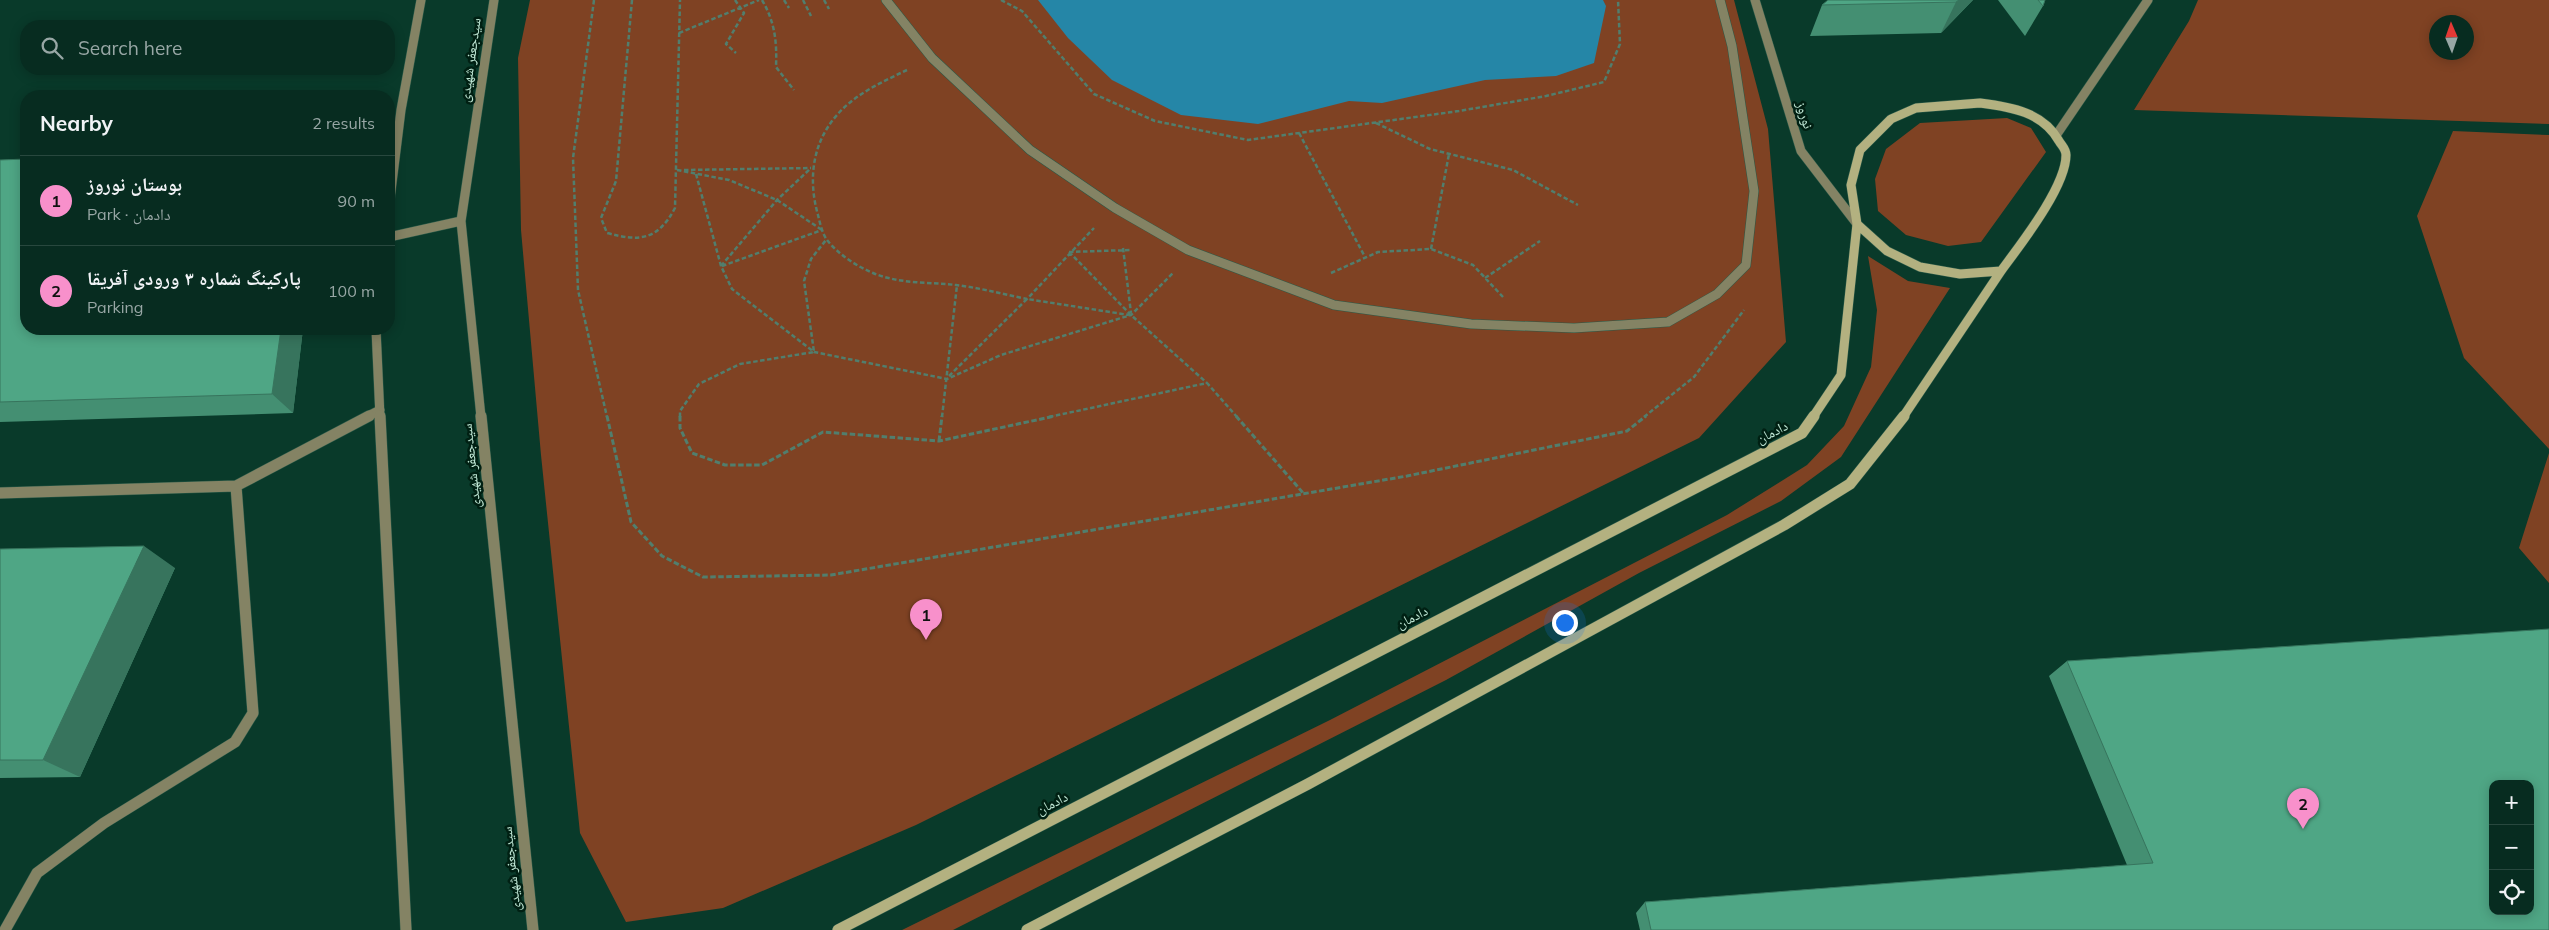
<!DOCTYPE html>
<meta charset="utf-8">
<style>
body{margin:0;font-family:Mulish,"Noto Naskh Arabic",sans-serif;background:#103429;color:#f1f3f6}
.controls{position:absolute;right:15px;bottom:15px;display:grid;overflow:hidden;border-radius:10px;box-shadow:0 2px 12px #0003}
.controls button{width:45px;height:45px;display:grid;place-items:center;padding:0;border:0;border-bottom:1px solid #28483e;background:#072c20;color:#f1f3f6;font:25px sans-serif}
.compass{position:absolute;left:2429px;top:15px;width:45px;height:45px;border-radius:50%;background:#072c20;box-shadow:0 2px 12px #0003;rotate:358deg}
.you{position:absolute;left:1564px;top:622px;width:18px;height:18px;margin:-12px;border:4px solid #fff;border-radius:50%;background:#1a73e8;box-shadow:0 0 0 8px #1a73e833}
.badge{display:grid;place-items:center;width:32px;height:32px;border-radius:50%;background:#f890cb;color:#111;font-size:16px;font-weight:700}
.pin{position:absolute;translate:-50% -41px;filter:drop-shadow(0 1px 2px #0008)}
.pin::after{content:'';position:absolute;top:26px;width:18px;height:15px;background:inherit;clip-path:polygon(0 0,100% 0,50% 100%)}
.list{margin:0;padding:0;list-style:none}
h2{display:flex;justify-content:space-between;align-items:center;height:65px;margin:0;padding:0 20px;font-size:21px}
h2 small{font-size:16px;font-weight:400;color:#98a7a5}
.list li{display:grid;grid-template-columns:32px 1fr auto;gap:15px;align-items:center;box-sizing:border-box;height:90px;padding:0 20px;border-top:1px solid #28483e}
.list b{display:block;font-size:19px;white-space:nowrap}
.list p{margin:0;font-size:16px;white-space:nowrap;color:#98a7a5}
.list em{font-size:16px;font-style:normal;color:#98a7a5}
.icon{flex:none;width:28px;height:28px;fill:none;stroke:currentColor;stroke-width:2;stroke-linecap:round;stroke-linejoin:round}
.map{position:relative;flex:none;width:2549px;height:930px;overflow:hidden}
.search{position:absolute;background:#072c20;box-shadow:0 2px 12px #0003;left:20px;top:20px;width:375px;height:55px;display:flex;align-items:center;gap:12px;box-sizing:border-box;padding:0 18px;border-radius:20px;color:#98a7a5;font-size:19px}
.panel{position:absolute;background:#072c20;box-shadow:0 2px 12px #0003;left:20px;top:90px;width:375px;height:245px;border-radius:20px}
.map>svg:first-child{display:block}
.green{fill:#7f4223;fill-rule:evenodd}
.water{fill:#2586a7}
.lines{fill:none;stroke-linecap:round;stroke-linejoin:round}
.lane-far1-casing{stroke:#295948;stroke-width:10}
.lane-casing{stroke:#295948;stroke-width:12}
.street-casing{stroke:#295948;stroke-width:10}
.secondary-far1-casing{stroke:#295948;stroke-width:10}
.secondary-casing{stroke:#295948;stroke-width:12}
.path-far1{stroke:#517e6d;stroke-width:2.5;stroke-dasharray:4.5 2.5;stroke-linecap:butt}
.path{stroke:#517e6d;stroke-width:3;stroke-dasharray:5.5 2.5;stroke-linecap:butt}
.lane-far1{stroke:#848364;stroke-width:9}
.lane{stroke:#848364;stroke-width:11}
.street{stroke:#848364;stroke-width:9}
.secondary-far1{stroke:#b3b180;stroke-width:9}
.secondary{stroke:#b3b180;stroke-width:11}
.wall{fill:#448f72}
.shaded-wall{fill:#37745d}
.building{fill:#4fa685;stroke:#37745d;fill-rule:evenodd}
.labels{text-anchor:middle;stroke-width:5;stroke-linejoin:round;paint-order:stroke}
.street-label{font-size:14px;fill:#bde5d3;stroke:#002013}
</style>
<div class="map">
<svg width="2549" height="930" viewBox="0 0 2549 930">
<rect width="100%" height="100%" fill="#093a2a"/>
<path class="green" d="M530,0H1734L1768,129L1786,342L1699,438L916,825L723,908L626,922L580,833L541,455L521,230L518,58Z
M2198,0H2549V124L2134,110L2189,21ZM2466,22V52H2436V22Z
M2007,118L2031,128L2046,152L1981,242L1948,246L1906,235L1878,211L1875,179L1886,149L1920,123Z
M2453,131L2549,135V449L2464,358L2417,216Z
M1868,256L1908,281L1950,288L1841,457L1781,501L1639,573L1446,680L953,930H902L1330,720L1727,515L1807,465L1844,426L1871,367L1877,310Z
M2549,453V583L2519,548Z"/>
<path class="water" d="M1038,0H1603L1606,6L1594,63L1556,76L1485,80L1382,103L1349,101L1258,124L1181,115L1112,80L1068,38Z"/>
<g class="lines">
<defs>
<path id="lane-far1" d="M1755,0L1801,151L1857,224
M2057,134L2148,0
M389,207L401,110L421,0
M389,237L461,221
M376,329L380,417
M366,417L380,410
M481,417L461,221L494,0"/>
<path id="lane" d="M380,416L406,930
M481,416L533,930
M236,486L369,416
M0,493L236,486L253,713L235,742L104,823L37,873L5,930"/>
<path id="street" d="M886,0L932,58L1030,150L1115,208L1188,250L1334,305L1471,324L1574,328L1668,322L1717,294L1746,265L1754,191L1732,46L1720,0"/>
<path id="secondary-far1" d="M1980,103C2011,107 2043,112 2059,141C2062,146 2066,149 2066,155C2066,187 2020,245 2001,271L1960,274L1920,267L1887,251L1857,224L1851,185L1860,150L1891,119L1916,108Z
M1813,417L1841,375L1857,224
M1903,417L2001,271"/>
<path id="secondary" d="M838,930L1802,433L1814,416
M1027,930L1308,784L1784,525L1850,484L1904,416"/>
</defs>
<use href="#lane-far1" class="lane-far1-casing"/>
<use href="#lane" class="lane-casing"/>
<use href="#street" class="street-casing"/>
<use href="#secondary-far1" class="secondary-far1-casing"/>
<use href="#secondary" class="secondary-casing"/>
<path class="path-far1" d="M594,0L573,158L578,290L607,417
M632,0L616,181L601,218L607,233C640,242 658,240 675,208L680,0
M735,0L744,13L726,44L736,53
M762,0C775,22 777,42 776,67L794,90
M784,0L789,8
M803,0L811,16
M824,0L829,9
M1001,0L1022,11L1094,94L1155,121L1248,140L1459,111L1546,96L1604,82L1620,44L1618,0
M679,33L759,0
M907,70C882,82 855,94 837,115C812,143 808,180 818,215C820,223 822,233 827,240C838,254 856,266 873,273C899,284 929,282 956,285C980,288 1003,294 1027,299L1094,228
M1376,123L1430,149L1513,170L1578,205
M1299,133L1365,257
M677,170L729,180L777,200L822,230
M684,170L811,168
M696,174L721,266L732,289L814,352L947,379L1001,355L1131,315L1173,273
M1123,248L1131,313
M1431,249L1449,154
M1069,252L1131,315L1207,383
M1069,252L1130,250
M721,266L777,200L810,169
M722,266L822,230
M1331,273L1378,252L1431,249L1473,265L1503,297
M1485,278L1540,241
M949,376L1027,299L1129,315
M680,417V411L699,384L740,364L814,352L804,281L811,259L826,240
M942,417L957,285
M1049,417L1207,383L1237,417
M1644,417L1694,377L1744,310"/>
<path class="path" d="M607,416L631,522L662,556L703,577L831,575L1407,476L1627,431L1646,416
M680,416V428L692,453L725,465H762L823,432L939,441L1055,416
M1236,416L1304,494
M939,441L942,416"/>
<use href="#lane-far1" class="lane-far1"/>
<use href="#lane" class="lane"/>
<use href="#street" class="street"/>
<use href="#secondary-far1" class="secondary-far1"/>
<use href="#secondary" class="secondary"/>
</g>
<path class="wall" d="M1973,0L1941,33L1810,36L1822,5Z
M1998,0H2045L2043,6L2025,36Z
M0,160L303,329L293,413L0,422Z
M0,549L175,568L80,777L0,778Z
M2067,661L2549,930H1640L1636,913L1645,902L2127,865L2049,676Z"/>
<path class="shaded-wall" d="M1959,0H1973L1941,33L1956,2Z
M281,329H303L293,413L272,394Z
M144,546L175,568L80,777L43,760Z"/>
<path class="building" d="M1828,0H1959L1956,2L1822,5Z
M2038,0H2045L2043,6Z
M26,159V329H281L272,394L0,402V160Z
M144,546L43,760H0V549Z
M2549,629V930H1651L1645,902L2153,863L2067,661ZM2493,784H2530V911H2493Z"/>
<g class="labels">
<g class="street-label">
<text transform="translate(470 60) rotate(-82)" y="5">سیدجعفر شهیدی</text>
<text transform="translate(1805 115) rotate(73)" y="5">نوروز</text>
<text transform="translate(1772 432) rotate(-27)" y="5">دادمان</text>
<text transform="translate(471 466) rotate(-96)" y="5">سیدجعفر شهیدی</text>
<text transform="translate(1412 617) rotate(-27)" y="5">دادمان</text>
<text transform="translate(1052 803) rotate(-27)" y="5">دادمان</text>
<text transform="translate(511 869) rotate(-96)" y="5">سیدجعفر شهیدی</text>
</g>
</g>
</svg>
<div class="controls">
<button>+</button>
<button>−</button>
<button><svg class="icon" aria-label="locate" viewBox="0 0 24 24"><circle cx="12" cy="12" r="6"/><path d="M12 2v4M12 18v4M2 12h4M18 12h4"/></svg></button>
</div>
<svg class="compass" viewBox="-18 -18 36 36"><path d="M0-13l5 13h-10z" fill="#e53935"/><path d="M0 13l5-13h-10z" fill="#98a7a5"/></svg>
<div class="you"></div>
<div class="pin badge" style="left:926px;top:640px">1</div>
<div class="pin badge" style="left:2303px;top:829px">2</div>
<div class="search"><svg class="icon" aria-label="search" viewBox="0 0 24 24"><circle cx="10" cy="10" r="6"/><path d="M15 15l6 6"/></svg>Search here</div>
<section class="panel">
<h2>Nearby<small>2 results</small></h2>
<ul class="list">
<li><span class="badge">1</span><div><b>بوستان نوروز</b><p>Park · دادمان</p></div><em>90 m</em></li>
<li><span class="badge">2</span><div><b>پارکینگ شماره ۳ ورودی آفریقا</b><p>Parking</p></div><em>100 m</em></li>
</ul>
</section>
</div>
